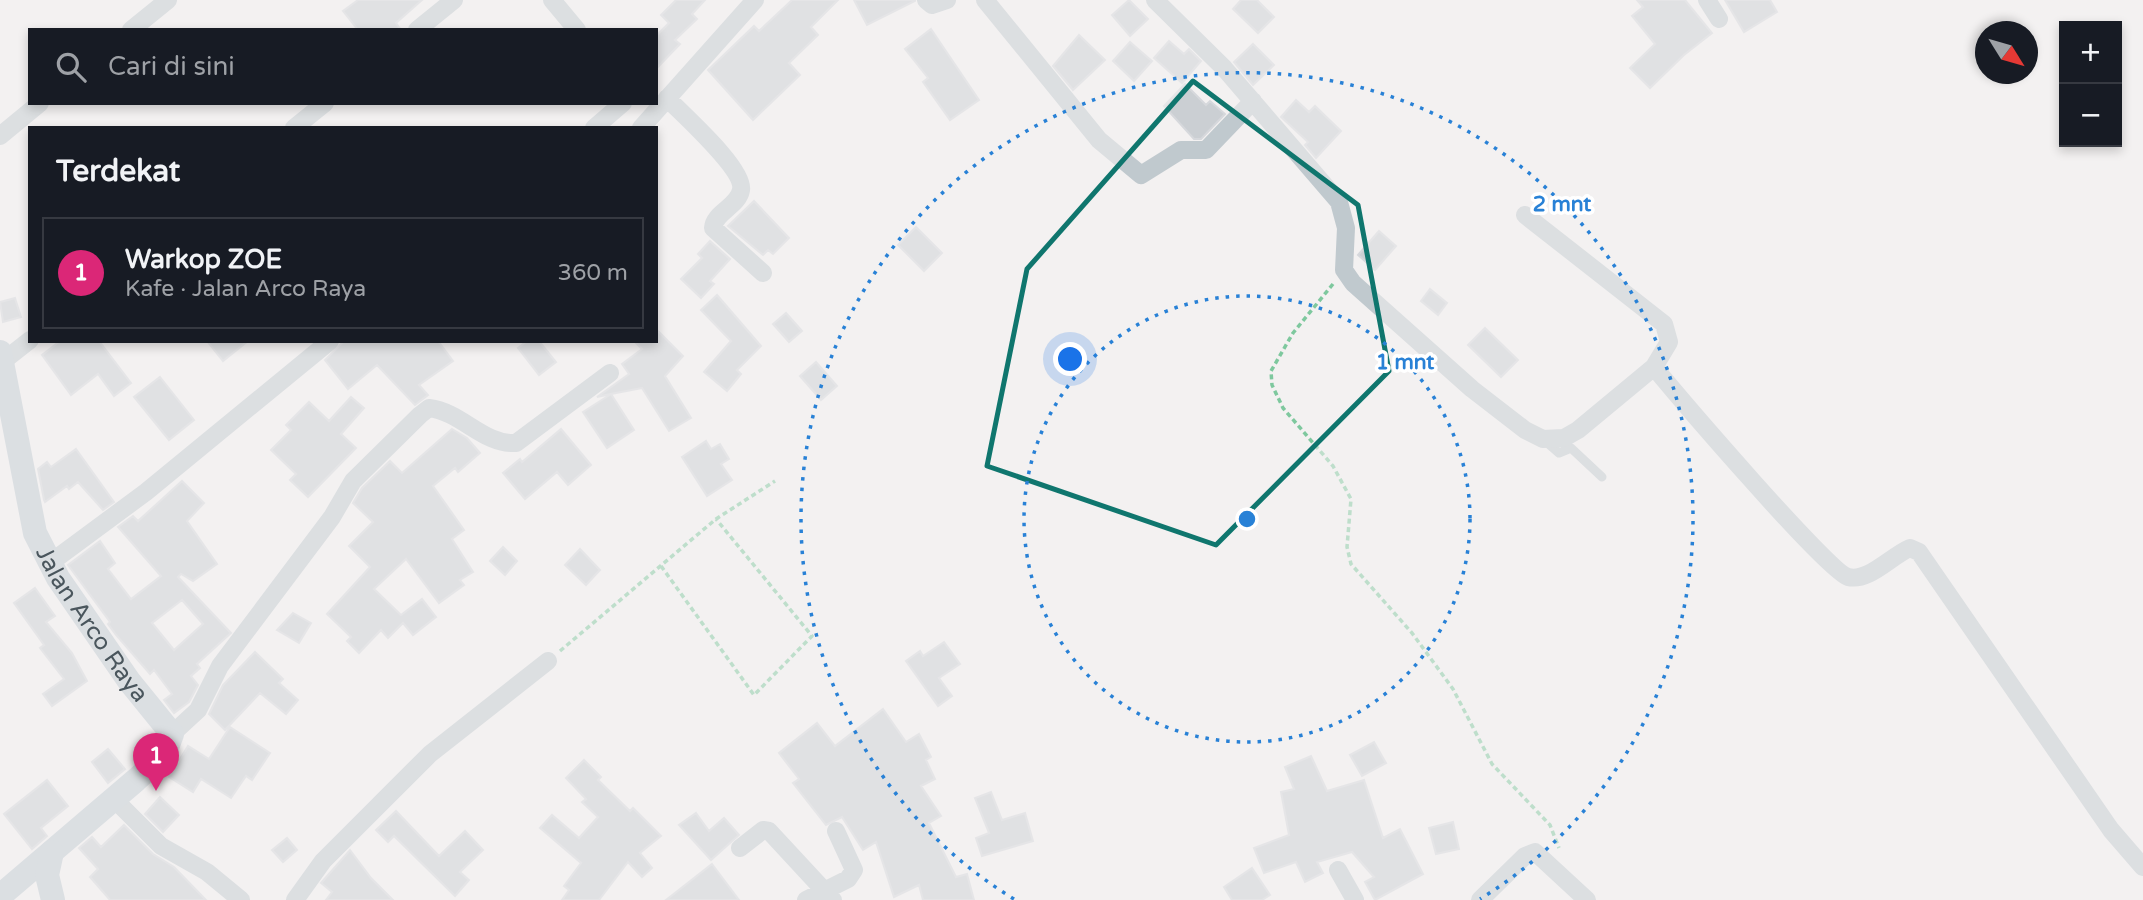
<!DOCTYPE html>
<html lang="id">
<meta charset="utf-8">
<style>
body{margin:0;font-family:"Varela Round",sans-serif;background:#20242c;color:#f1f3f6}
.controls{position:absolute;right:21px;top:21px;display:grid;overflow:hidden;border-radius:0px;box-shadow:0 4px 10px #0003}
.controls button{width:63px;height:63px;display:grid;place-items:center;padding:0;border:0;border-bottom:2px solid #363941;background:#171b24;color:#f1f3f6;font:35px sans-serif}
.compass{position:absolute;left:1975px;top:21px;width:63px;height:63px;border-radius:50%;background:#171b24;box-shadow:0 4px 10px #0003;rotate:127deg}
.you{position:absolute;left:1071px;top:360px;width:24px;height:24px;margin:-18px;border:5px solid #fff;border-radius:50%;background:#1a73e8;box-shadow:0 0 0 10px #1a73e833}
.badge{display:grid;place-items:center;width:46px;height:46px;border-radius:50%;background:#db2777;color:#fff;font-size:23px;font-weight:700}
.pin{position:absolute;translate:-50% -58px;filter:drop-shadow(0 2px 4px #0008)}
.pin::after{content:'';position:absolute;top:37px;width:24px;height:21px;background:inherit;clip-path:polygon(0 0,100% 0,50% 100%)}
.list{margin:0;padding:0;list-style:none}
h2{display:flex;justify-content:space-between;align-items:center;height:91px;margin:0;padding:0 28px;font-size:30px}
h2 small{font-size:23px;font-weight:400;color:#9ea1a6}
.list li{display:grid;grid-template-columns:46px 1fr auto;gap:21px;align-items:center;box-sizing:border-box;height:112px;margin:0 14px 14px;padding:0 14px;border:2px solid #363941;border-radius:0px}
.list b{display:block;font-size:26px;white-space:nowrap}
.list p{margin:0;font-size:23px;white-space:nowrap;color:#9ea1a6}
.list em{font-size:23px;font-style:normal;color:#9ea1a6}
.icon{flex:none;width:38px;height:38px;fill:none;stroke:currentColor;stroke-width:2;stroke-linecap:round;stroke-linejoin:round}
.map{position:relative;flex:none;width:2143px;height:900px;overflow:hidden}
.search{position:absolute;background:#171b24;box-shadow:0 4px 10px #0003;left:28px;top:28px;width:630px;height:77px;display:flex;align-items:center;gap:18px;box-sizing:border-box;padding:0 24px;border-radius:0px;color:#9ea1a6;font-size:26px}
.panel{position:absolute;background:#171b24;box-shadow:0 4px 10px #0003;left:28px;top:126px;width:630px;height:217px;border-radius:0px}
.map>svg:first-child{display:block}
.building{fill:#cbcfd3;stroke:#d6d8dc;stroke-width:2;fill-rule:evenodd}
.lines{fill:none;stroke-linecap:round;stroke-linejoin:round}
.path{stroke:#7ec89e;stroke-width:3.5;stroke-dasharray:5 3.5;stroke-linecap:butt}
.service{stroke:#c0c9ce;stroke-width:9}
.minor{stroke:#c0c9ce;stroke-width:18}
.secondary{stroke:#bec9d1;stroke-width:24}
.marked{fill:none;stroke:#0f766e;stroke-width:5;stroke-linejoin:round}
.ring{fill:none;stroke:#2881d6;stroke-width:3.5;stroke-dasharray:3.5 7}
.labels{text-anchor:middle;stroke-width:7;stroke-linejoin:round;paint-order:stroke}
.street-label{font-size:24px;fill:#4a565d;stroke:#fff}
.centre{fill:#2881d6;stroke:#fff;stroke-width:3.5}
.ring-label{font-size:21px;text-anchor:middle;font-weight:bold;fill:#2881d6;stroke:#fff;stroke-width:7;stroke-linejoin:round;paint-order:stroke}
</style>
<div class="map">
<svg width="2143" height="900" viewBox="0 0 2143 900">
<rect width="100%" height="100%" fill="#f3f1f1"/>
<path class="building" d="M358,0H422L396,23L401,30H358L343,11Z
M676,0H705L692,14L697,19L675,40L680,44L656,69V36L669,23L661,15Z
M792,0H838L811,27L818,35L789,63L800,75L753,120L708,70L754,26L759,31Z
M854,0H915V1L867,25Z
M1129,0L1148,19L1130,36L1112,15Z
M1241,0H1257L1274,17L1258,33L1233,9Z
M1637,0H1685L1712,33L1684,55L1650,88L1630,68L1655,44L1632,16L1643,7Z
M1725,0H1770L1777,12L1744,32Z
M931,29L979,100L950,120L923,82L928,78L905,49Z
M1079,35L1105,60L1073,90L1053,66Z
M1169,41L1184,54L1189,49L1201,61L1182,83L1154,58Z
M1130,42L1152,61L1134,81L1113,61Z
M1253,44L1274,65L1253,85L1234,62Z
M1185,84L1206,105L1210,101L1225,114L1201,139H1194L1164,106Z
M1296,100L1309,112L1315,106L1341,131L1316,158L1305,145L1308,142L1281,117Z
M754,201L789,238L773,254L768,250L763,255L728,226Z
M916,227L942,253L924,271L898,245Z
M1379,231L1396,246L1375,270L1358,255Z
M710,241L730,259L710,281L714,284L701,298L681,279L702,258L698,254Z
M1430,289L1447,303L1438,315L1421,301Z
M717,295L761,346L737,370L741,374L727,391L704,372L731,341L701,310Z
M15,298L21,317L3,322L0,302Z
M786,313L802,331L789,342L773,324Z
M1485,328L1518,360L1501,377L1468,345Z
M656,329L683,356L665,376L691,418L669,431L642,388L611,394L634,430L607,448L583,412L611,394L597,397L629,374L622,364L642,349L634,341H656Z
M60,341H99L131,383L114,396L98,374L71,395L42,355Z
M207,341H248L223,361Z
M344,341H438L453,361L419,385L428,395L415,405L377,365L348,389L325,360Z
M527,341H539L556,362L539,375L518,348Z
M816,362L837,386L821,400L800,376Z
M160,377L194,420L169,440L134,397Z
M351,397L364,408L341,434L356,448L308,497L290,480L296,474L271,450L291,430L286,425L309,402L329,421Z
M452,429L467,438L480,453L458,472L455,468L433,486L464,530L452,539L473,572L460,580L464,585L439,603L406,559L374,589L401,615L422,599L436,617L413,635L403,623L388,638L381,630L359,653L347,641L351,637L327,614L370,567L349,546L373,522L353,503L362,488L390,461L402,473Z
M561,429L591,465L568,485L557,472L525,499L503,473L520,459L522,462Z
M706,441L711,449L720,444L729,459L721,464L732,480L707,496L682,457Z
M76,449L114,502L103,510L78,482L69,489L67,486L45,502L44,500L38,469L47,462L51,467Z
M182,481L204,503L187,521L217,564L193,581L181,574L178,577L231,633L197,664L200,668L191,676L198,685L189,702L174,713L164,700L172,694L154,670L150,674L116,635L108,624L110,622L68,565L100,541L115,563L108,569L131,599L161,576L118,527L133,516L138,521ZM182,600L203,624L174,650L152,623Z
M503,547L517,561L505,575L490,561Z
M580,549L600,570L586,585L565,565Z
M35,588L55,616L46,622L72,653L87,681L52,706L43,694L64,679L40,648L44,645L14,603Z
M293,613L311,623L299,643L277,630Z
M944,642L960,664L939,678L952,696L938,706L906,661L920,651L923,656Z
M255,652L283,679L279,683L298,700L286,714L260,693L225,730L209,714L223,685Z
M883,709L906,742L919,734L931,757L926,760L935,779L921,786L941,816L929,823L956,877L967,874L974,900H923L919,885L894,897L876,842L863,850L842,817L826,825L793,783L799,779L779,753L817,723L835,746Z
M230,727L270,753L252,780L246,776L231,798L201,779L193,792L169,777L188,746L209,759Z
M1374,742L1386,763L1362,776L1350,755Z
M108,749L125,769L108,783L92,762Z
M1311,756L1327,791L1364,780L1383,838L1400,829L1423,874L1375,900L1365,882L1374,877L1352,852L1317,862L1323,873L1305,882L1296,862L1264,873L1254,848L1289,835L1281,792L1294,789L1285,767Z
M584,760L601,777L598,780L630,811L633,808L661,836L640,853L652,868L642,877L628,862L599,900H562L569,890L564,886L581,863L540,828L552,815L579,838L598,817L582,802L586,799L566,778Z
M47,780L68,806L41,828L47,836L32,849L4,814Z
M991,792L1002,820L1025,813L1033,841L982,856L976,838L989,833L975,798Z
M160,797L179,815L163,832L145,814Z
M396,811L439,856L465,831L483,850L460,872L469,880L455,896L394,836L388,842L376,830Z
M696,813L709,831L724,818L739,835L711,860L679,825Z
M1453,822L1459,849L1436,854L1429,828Z
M124,825L153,854L174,867L206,900H110L90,877L98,869L79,848L92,837L101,847Z
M287,838L297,850L283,862L272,850Z
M350,850L371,878L393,900H326L332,892L321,883Z
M712,864L739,900H666Z
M1252,868L1270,895L1262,900H1232L1224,887Z"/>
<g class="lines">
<path class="path" d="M1333,284L1293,333L1271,371L1272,385L1283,408L1333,466L1351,499L1347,547L1351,564L1412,633L1453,689L1492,764L1550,825L1559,848
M661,566L754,695L812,636L716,519
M560,651L716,519L775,481"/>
<path class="service" d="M1543,439L1559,453L1571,448L1602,477"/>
<path class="minor" d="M552,0L577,30
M926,0L932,5L947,0
M985,0L1099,140L1141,175L1181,150H1206L1253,101
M1155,0L1224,68L1339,202L1346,228L1344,270L1353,283L1472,389L1525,430L1543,439L1564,438L1578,430L1654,367C1677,395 1828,572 1848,577C1869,582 1891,556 1910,548L1919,552L2111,830L2143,867
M1707,0L1719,19
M131,30L168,0
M417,30L454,0
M667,98C683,115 745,169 741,190C738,207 714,212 713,228L763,273
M294,128L325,103
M594,128L623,103
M641,128L755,0
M0,136L40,103
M1525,215L1664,324L1669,342L1654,367
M2,362L30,340
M50,563L146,492L330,341
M172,734L198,710L220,666L332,517L353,481L420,415L429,408C462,412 483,445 516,443L610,373
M114,799L161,846L207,872L241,900
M740,848L763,830L769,831L833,900
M1338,870L1355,900
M295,900L323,861L430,754L548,661
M806,900L848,879L854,870L836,831
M1480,900L1525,856L1535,852L1587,900"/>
<g class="secondary">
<path id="s1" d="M0,352L35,533L58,578L129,681L172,734L165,753L136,780L0,896"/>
<path d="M52,852L47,875L53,900"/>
</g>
</g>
<path d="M0 0H2143V900H0ZM1193,81L1358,205L1389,371L1216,545L987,466L1027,269Z" fill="#f3f1f1" fill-opacity=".55" fill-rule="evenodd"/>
<path class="marked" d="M1193,81L1358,205L1389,371L1216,545L987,466L1027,269Z"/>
<g class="ring">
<circle cx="1247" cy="519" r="223"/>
<path d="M1014 899A446 446 0 1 1 1480 899"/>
</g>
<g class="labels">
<g class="street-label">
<text dy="8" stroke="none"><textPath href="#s1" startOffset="292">Jalan Arco Raya</textPath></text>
</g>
</g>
<circle cx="1247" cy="519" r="10" class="centre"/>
<g class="ring-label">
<text x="1562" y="211">2 mnt</text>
<text x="1405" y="369">1 mnt</text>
</g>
</svg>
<div class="controls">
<button>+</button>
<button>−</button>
</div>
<svg class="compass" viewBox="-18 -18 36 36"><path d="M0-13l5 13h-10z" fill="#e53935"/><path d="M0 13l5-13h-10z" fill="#9ea1a6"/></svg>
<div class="you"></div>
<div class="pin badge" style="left:156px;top:791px">1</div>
<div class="search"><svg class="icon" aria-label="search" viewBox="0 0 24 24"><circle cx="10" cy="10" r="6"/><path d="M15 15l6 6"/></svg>Cari di sini</div>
<section class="panel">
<h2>Terdekat<small></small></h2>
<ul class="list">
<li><span class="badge">1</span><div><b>Warkop ZOE</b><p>Kafe · Jalan Arco Raya</p></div><em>360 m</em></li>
</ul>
</section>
</div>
